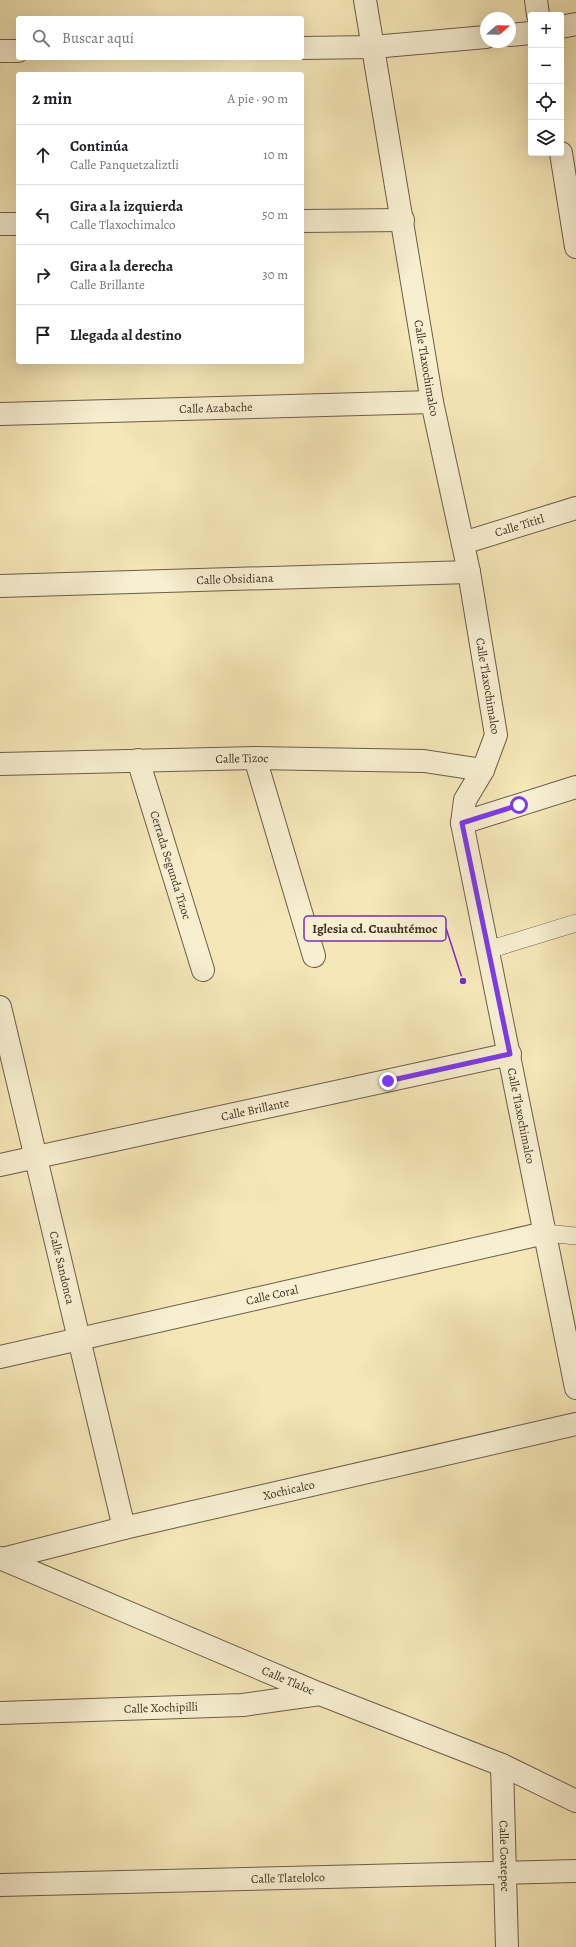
<!DOCTYPE html>
<html lang="es">
<meta charset="utf-8">
<style>
body{margin:0;font-family:Alegreya,serif;background:#f2f2f2;color:#202124}
.controls{position:absolute;right:12px;top:12px;display:grid;overflow:hidden;border-radius:4px;box-shadow:0 4px 16px #0002}
.controls button{width:36px;height:36px;display:grid;place-items:center;padding:0;border:0;border-bottom:1px solid #e0e0e0;background:#fff;color:#202124;font:20px sans-serif}
.compass{position:absolute;left:480px;top:12px;width:36px;height:36px;border-radius:50%;background:#fff;box-shadow:0 4px 16px #0002;rotate:70deg}
.stop{position:absolute;width:12px;height:12px;margin:-9px;border:3px solid #7c3aed;border-radius:50%;background:#fff}
.stop.end{background:#7c3aed;border-color:#fff;box-shadow:0 1px 4px #0008}
.list{margin:0;padding:0;list-style:none}
h2{display:flex;justify-content:space-between;align-items:center;height:52px;margin:0;padding:0 16px;font-size:17px}
h2 small{font-size:13px;font-weight:400;color:#757577}
.list li{display:grid;grid-template-columns:26px 1fr auto;gap:12px;align-items:center;box-sizing:border-box;height:60px;padding:0 16px;border-top:1px solid #e0e0e0}
.list b{display:block;font-size:15px;white-space:nowrap}
.list p{margin:0;font-size:13px;white-space:nowrap;color:#757577}
.list em{font-size:13px;font-style:normal;color:#757577}
.icon{flex:none;width:22px;height:22px;fill:none;stroke:currentColor;stroke-width:2;stroke-linecap:round;stroke-linejoin:round}
.map{position:relative;flex:none;width:576px;height:1947px;overflow:hidden}
.search{position:absolute;background:#fff;box-shadow:0 4px 16px #0002;left:16px;top:16px;width:288px;height:44px;display:flex;align-items:center;gap:10px;box-sizing:border-box;padding:0 14px;border-radius:4px;color:#757577;font-size:15px}
.panel{position:absolute;background:#fff;box-shadow:0 4px 16px #0002;left:16px;top:72px;width:288px;height:292px;border-radius:4px}
.map>svg:first-child{display:block}
.lines{fill:none;stroke-linecap:round;stroke-linejoin:round}
.service-casing{stroke:#6c5d4a;stroke-width:18}
.minor-casing{stroke:#6c5d4a;stroke-width:24}
.tertiary-casing{stroke:#6c5d4a;stroke-width:24}
.service{stroke:#f8efd1;stroke-width:17}
.minor{stroke:#f8efd1;stroke-width:22}
.tertiary{stroke:#f8efd1;stroke-width:22}
.route{stroke:#7c3aed;stroke-width:5}
.labels{text-anchor:middle;stroke-width:3.5;stroke-linejoin:round;paint-order:stroke}
.street-label{font-size:12px;fill:#3e2f25;stroke:#f8efd1}
.leader{fill:none;stroke:#7b2cbf;stroke-width:1.5}
.callout-dot{fill:#7b2cbf;stroke:#f8efd1;stroke-width:1.5}
.callout{fill:#f8efd1;stroke:#7b2cbf;stroke-width:1.5}
.callout-label{font-size:13px;text-anchor:middle;font-weight:bold;fill:#3e2f25}
</style>
<div class="map">
<svg width="576" height="1947" viewBox="0 0 576 1947">
<rect width="100%" height="100%" fill="#f5e7b8"/>
<filter id="stains"><feTurbulence type="fractalNoise" baseFrequency=".005" numOctaves="4"/><feColorMatrix values="0 0 0 0 .2 0 0 0 0 .09 0 0 0 0 .02 0 0 0 .5 -.17"/></filter>
<radialGradient id="worn" r=".72"><stop offset=".6" stop-color="#630" stop-opacity="0"/><stop offset="1" stop-color="#630" stop-opacity=".3"/></radialGradient>
<g class="lines">
<defs>
<path id="service" d="M488,950L576,923
M545,1233L576,1236"/>
<g id="minor">
<path id="s1" d="M365,0L432,402L469,572L496,735L483,770L465,800L462,823L576,1388"/>
<path d="M536,0L538,15"/>
<path d="M561,27L576,24"/>
<path d="M510,35L531,33"/>
<path d="M302,48L373,47L486,37"/>
<path d="M0,51H18"/>
<path d="M561,153L576,247"/>
<path d="M302,221L403,220"/>
<path d="M0,224H18"/>
<path id="s2" d="M0,414L432,402"/>
<path id="s3" d="M463,543L576,508"/>
<path id="s4" d="M0,586L469,572"/>
<path d="M255,758L314,956"/>
<path id="s5" d="M138,760L203,970"/>
<path id="s6" d="M0,764L255,758L424,761L483,770"/>
<path d="M462,823L576,787"/>
<path id="s7" d="M0,1007L124,1528"/>
<path id="s8" d="M0,1165L510,1054"/>
<path id="s9" d="M0,1357L545,1233"/>
<path id="s10" d="M2,1559L124,1528L576,1424"/>
<path id="s11" d="M0,1713L243,1705L320,1694"/>
<path id="s12" d="M502,1765L507,1947"/>
<path id="s13" d="M0,1885L576,1871"/>
</g>
<g id="tertiary">
<path id="s14" d="M0,1558L320,1694L502,1765L576,1801"/>
</g>
</defs>
<use href="#service" class="service-casing"/>
<use href="#minor" class="minor-casing"/>
<use href="#tertiary" class="tertiary-casing"/>
<use href="#service" class="service"/>
<use href="#minor" class="minor"/>
<use href="#tertiary" class="tertiary"/>
</g>
<g class="lines">
<path class="route" d="M388,1081L510,1054L462,823L519,805"/>
</g>
<g class="labels">
<g class="street-label">
<text dy="4" stroke="none"><textPath href="#s1" startOffset="373">Calle Tlaxochimalco</textPath></text>
<text dy="4" stroke="none"><textPath href="#s2" startOffset="216">Calle Azabache</textPath></text>
<text dy="4" stroke="none"><textPath href="#s3" startOffset="59">Calle Tititl</textPath></text>
<text dy="4" stroke="none"><textPath href="#s4" startOffset="235">Calle Obsidiana</textPath></text>
<text dy="4" stroke="none"><textPath href="#s1" startOffset="697">Calle Tlaxochimalco</textPath></text>
<text dy="4" stroke="none"><textPath href="#s6" startOffset="242">Calle Tizoc</textPath></text>
<text dy="4" stroke="none"><textPath href="#s5" startOffset="110">Cerrada Segunda Tizoc</textPath></text>
<text dy="4" stroke="none"><textPath href="#s8" startOffset="261">Calle Brillante</textPath></text>
<text dy="4" stroke="none"><textPath href="#s1" startOffset="1141">Calle Tlaxochimalco</textPath></text>
<text dy="4" stroke="none"><textPath href="#s7" startOffset="268">Calle Sandonca</textPath></text>
<text dy="4" stroke="none"><textPath href="#s9" startOffset="279">Calle Coral</textPath></text>
<text dy="4" stroke="none"><textPath href="#s10" startOffset="295">Xochicalco</textPath></text>
<text dy="4" stroke="none"><textPath href="#s14" startOffset="313">Calle Tlaloc</textPath></text>
<text dy="4" stroke="none"><textPath href="#s11" startOffset="161">Calle Xochipilli</textPath></text>
<text dy="4" stroke="none"><textPath href="#s12" startOffset="91">Calle Coatepec</textPath></text>
<text dy="4" stroke="none"><textPath href="#s13" startOffset="288">Calle Tlatelolco</textPath></text>
</g>
</g>
<path class="leader" d="M463 981L446 928"/>
<circle class="callout-dot" cx="463" cy="981" r="4"/>
<rect class="callout" x="304" y="916" width="142" height="25" rx="4"/>
<g class="callout-label">
<text x="375" y="933">Iglesia cd. Cuauhtémoc</text>
</g>
<rect width="100%" height="100%" filter="url(#stains)"/>
<rect width="100%" height="100%" fill="url(#worn)"/>
</svg>
<div class="controls">
<button>+</button>
<button>−</button>
<button><svg class="icon" aria-label="locate" viewBox="0 0 24 24"><circle cx="12" cy="12" r="6"/><path d="M12 2v4M12 18v4M2 12h4M18 12h4"/></svg></button>
<button><svg class="icon" aria-label="layers" viewBox="0 0 24 24"><path d="M12 4l9 5-9 5-9-5zM3 14l9 5 9-5"/></svg></button>
</div>
<svg class="compass" viewBox="-18 -18 36 36"><path d="M0-13l5 13h-10z" fill="#e53935"/><path d="M0 13l5-13h-10z" fill="#757577"/></svg>
<div class="stop" style="left:519px;top:805px"></div>
<div class="stop end" style="left:388px;top:1081px"></div>
<div class="search"><svg class="icon" aria-label="search" viewBox="0 0 24 24"><circle cx="10" cy="10" r="6"/><path d="M15 15l6 6"/></svg>Buscar aquí</div>
<section class="panel">
<h2>2 min<small>A pie · 90 m</small></h2>
<ul class="list">
<li><svg class="icon" aria-label="ahead" viewBox="0 0 24 24"><path d="M12 20V5M6 11l6-6 6 6"/></svg><div><b>Continúa</b><p>Calle Panquetzaliztli</p></div><em>10 m</em></li>
<li><svg class="icon" aria-label="left" viewBox="0 0 24 24"><path d="M17 20v-9H6M10 6l-5 5 5 5"/></svg><div><b>Gira a la izquierda</b><p>Calle Tlaxochimalco</p></div><em>50 m</em></li>
<li><svg class="icon" aria-label="right" viewBox="0 0 24 24"><path d="M7 20v-9h11M14 6l5 5-5 5"/></svg><div><b>Gira a la derecha</b><p>Calle Brillante</p></div><em>30 m</em></li>
<li><svg class="icon" aria-label="arrive" viewBox="0 0 24 24"><path d="M6 21V4h12l-3 4 3 4H6"/></svg><div><b>Llegada al destino</b></div></li>
</ul>
</section>
</div>
